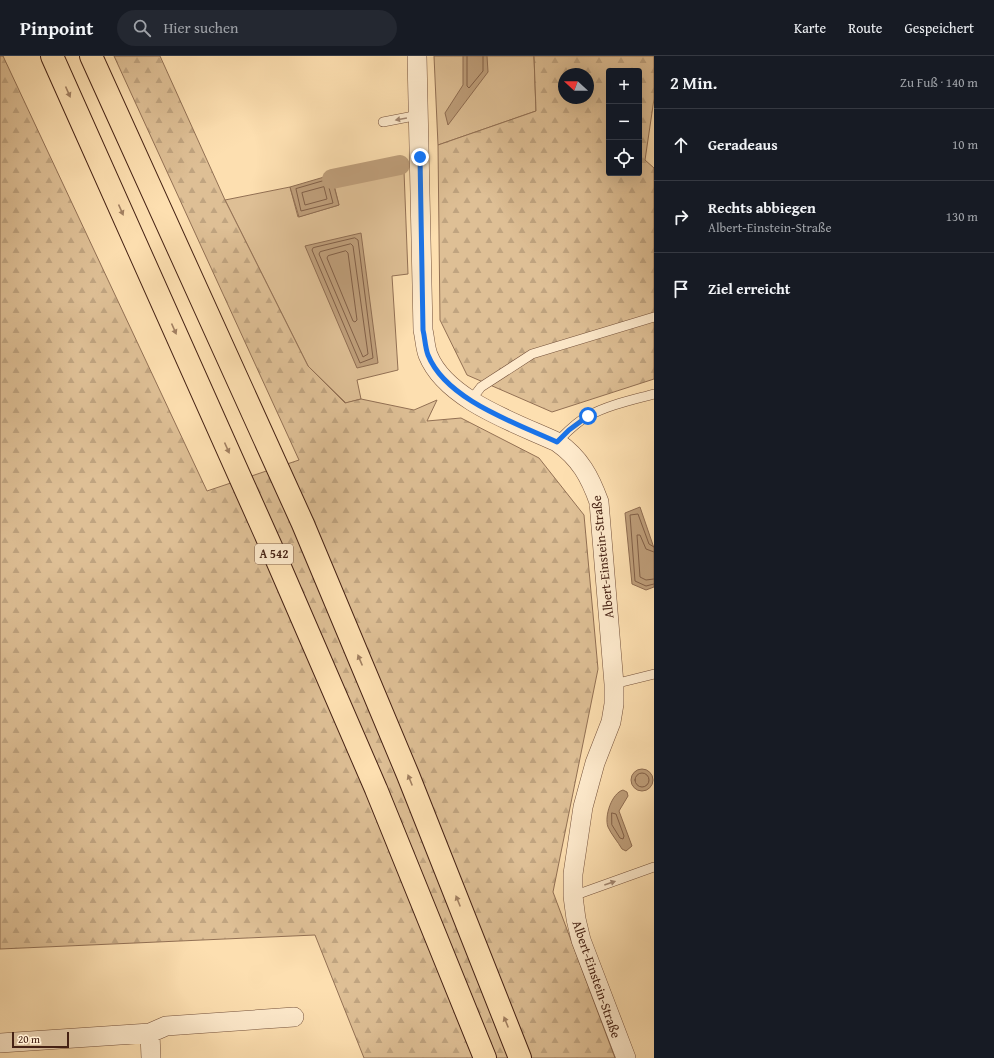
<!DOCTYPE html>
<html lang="de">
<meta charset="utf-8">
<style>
body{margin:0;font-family:"Gentium Book Plus",serif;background:#242831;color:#f1f3f6}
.controls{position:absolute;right:12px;top:12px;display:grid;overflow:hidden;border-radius:4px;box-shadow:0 4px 16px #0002}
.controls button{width:36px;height:36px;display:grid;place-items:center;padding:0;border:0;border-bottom:1px solid #363941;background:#171b24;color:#f1f3f6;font:20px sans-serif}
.compass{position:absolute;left:558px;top:12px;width:36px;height:36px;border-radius:50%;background:#171b24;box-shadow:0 4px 16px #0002;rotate:291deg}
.scale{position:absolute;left:12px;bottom:10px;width:57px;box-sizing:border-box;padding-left:4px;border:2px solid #462214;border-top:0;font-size:11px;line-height:14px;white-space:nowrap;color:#462214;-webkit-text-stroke:3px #feeacc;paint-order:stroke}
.stop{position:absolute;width:12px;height:12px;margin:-9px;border:3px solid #1a73e8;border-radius:50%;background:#fff}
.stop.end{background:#1a73e8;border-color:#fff;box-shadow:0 1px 4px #0008}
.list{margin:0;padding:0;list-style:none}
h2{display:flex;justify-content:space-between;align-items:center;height:52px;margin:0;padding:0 16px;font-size:17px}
h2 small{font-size:13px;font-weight:400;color:#9ea1a6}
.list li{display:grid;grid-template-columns:26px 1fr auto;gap:12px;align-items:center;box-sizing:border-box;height:72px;padding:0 16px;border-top:1px solid #363941}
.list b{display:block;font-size:15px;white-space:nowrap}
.list p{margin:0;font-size:13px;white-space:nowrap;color:#9ea1a6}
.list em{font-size:13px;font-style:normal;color:#9ea1a6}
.icon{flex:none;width:22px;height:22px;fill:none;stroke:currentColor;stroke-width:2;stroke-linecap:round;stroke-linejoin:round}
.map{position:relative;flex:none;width:654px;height:1002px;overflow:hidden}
header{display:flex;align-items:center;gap:24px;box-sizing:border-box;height:56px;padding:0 20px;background:#171b24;border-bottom:1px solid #363941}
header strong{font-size:19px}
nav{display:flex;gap:22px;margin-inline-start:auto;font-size:14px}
.search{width:280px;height:36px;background:#242831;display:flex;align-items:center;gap:10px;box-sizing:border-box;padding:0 14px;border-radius:22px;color:#9ea1a6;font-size:15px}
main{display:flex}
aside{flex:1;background:#171b24}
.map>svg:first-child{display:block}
.green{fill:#debf95;stroke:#927054}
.forest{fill:url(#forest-firs);stroke:#927054;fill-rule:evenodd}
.water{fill:#bf9f7b;stroke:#8f6d52}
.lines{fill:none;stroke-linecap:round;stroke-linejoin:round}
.shore{stroke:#826048;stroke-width:1}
.canal{stroke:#bf9f7b;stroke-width:20}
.lane-casing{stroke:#74513b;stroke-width:10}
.street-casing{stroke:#74513b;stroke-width:20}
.highway-casing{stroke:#462214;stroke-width:24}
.lane{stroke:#feeacc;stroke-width:9}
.street{stroke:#feeacc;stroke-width:19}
.highway{stroke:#fddfb0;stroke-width:22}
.oneway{fill:#a28062}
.oneway2{fill:#a28670}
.route{stroke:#1a73e8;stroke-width:5}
.labels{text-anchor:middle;stroke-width:4;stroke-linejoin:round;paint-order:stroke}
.shield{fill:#feeacc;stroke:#7d5e4b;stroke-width:1}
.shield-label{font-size:12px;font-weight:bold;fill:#462214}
.street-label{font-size:13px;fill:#462214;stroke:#feeacc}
</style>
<header>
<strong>Pinpoint</strong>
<div class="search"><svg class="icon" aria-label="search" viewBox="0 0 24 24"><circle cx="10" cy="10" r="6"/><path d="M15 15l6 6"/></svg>Hier suchen</div>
<nav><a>Karte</a><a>Route</a><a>Gespeichert</a></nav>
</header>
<main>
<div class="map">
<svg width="654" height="1002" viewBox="0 0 654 1002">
<defs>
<pattern id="forest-firs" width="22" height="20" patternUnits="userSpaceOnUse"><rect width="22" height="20" fill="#debf95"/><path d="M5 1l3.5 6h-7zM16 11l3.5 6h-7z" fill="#c0a480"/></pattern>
</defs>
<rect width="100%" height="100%" fill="#fddfb0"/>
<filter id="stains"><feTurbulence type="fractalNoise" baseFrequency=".005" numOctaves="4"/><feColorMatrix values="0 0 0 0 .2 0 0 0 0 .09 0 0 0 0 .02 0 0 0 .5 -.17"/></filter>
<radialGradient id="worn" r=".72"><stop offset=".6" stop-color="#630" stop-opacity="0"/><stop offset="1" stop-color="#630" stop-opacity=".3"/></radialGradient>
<path class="green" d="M434,0H534L536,55L438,89Z
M404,115L408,218L392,220L398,314L357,324L361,343L346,347L308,310L225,144L290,131L298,161L339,149L334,129Z"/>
<path class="forest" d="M0,0H3L207,435L299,404L114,0H160L225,144L308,310L345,347L361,343L414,354L437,344L427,365L461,362L539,402L584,459L598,613L553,836L615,1002H364L315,879L0,893Z
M534,0H654V43L645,104L654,112V323L552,356L467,319L440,264L438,89L536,55ZM609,15H639V117H609ZM564,18H588V42H564Z"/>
<path class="water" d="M463,0H487L488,16L448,69L445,57L463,29Z
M331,119L339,149L299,161L290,131Z
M361,177L378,307L357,312L305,190Z
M640,451L654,492V531L646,534L632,528L625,457Z
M631 724a11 11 0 1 1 22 0a11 11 0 1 1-22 0Z
M623,734L627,736L628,740L619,755L632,790L626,795L622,793C618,786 611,778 608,771C604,760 612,737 623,734Z"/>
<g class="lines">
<path class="shore" d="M467,0V30L469,32L483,15V0
M327,124L333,147L301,155L296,133Z
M324,131L327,143L305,149L302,137Z
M355,182L358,184L373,302L360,307L312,194L313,192Z
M351,188L353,190L368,298L363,301L319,198L320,196Z
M346,195L348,197L357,264L355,266L353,265L327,202L328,200Z
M654,491L649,488L638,458L630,459L635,525L646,530L654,528
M654,496L646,493L640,479H637L640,521L646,524L654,523
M635 724a7 7 0 1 1 14 0a7 7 0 1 1-14 0Z
M612,757L616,758L624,780L623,783L620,782L612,769Z"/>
<path class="canal" d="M332,123L400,109"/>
<defs>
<path id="lane" d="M383,66L419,59
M471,344L481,331L532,298L654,261
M557,386C566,377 576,366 588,360C608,349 632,344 654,338
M614,628L654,618
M573,840L654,811"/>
<path id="street" d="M417,0L423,274C425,282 425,291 428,299C446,344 516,367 557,386C580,402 590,421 599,446L614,628V648L611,666L595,707L583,751L573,818V840L576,863L581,884L626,1002
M150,977L166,970L294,961
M0,987L150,977L151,1002"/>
<path id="highway" d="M52,0L273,495L376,733L485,1002
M91,0L303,468L408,719L520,1002"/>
</defs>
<use href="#lane" class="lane-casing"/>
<use href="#street" class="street-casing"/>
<use href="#highway" class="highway-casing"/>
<use href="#lane" class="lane"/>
<use href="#street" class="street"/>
<use href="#highway" class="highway"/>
</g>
<defs><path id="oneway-solid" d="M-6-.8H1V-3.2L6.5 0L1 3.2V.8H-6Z"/></defs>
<g class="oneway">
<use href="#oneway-solid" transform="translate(68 36) rotate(66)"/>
<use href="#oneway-solid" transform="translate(121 154) rotate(66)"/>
<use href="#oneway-solid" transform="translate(174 273) rotate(66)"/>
<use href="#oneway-solid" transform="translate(227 392) rotate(66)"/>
<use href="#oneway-solid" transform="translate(360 604) rotate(-113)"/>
<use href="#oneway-solid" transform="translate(410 724) rotate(-112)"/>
<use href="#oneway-solid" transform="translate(458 845) rotate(-112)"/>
<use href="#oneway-solid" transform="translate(506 966) rotate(-112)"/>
</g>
<g class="oneway2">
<use href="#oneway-solid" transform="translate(401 63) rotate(170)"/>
<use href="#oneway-solid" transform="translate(610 827) rotate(-19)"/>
</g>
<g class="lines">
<path class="route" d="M420,101L423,274C425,282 425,291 428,299C446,344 516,367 557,386L569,374L588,360"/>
</g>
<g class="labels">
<rect class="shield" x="255" y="488" width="38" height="20" rx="3"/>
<g class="shield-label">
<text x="274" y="502">A 542</text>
</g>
<g class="street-label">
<text transform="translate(602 501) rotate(-96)" y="5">Albert-Einstein-Straße</text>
<text transform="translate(597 923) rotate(71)" y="5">Albert-Einstein-Straße</text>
</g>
</g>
<rect width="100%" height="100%" filter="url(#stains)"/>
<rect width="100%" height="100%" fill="url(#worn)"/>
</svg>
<div class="controls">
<button>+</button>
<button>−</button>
<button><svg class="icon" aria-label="locate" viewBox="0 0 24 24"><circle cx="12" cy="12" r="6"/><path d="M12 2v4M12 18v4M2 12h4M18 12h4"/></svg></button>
</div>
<svg class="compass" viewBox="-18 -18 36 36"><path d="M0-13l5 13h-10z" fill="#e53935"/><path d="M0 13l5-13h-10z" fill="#9ea1a6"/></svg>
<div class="scale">20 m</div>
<div class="stop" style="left:588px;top:360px"></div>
<div class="stop end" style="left:420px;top:101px"></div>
</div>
<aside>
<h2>2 Min.<small>Zu Fuß · 140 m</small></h2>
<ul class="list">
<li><svg class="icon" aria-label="ahead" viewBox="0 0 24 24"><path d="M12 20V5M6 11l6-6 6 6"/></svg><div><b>Geradeaus</b></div><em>10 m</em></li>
<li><svg class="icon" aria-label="right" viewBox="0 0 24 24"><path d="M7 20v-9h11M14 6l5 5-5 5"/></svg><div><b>Rechts abbiegen</b><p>Albert-Einstein-Straße</p></div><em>130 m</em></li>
<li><svg class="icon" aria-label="arrive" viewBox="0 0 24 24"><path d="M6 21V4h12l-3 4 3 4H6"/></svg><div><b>Ziel erreicht</b></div></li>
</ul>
</aside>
</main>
